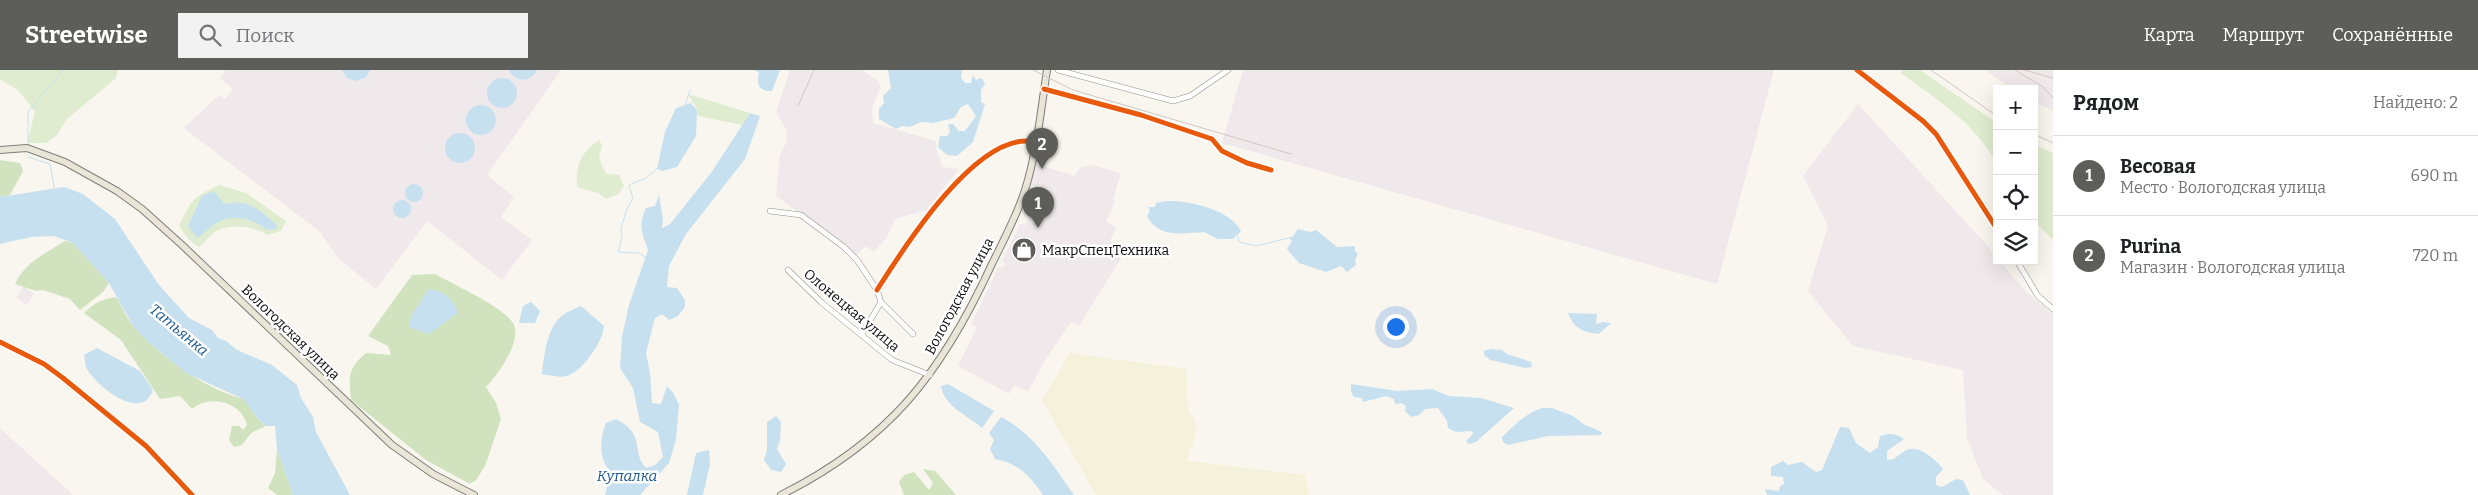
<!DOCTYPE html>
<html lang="ru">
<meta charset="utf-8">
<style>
body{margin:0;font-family:Bitter,serif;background:#f2f2f2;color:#202124}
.controls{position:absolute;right:15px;top:15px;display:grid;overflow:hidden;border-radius:0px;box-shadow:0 5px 20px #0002}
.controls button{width:45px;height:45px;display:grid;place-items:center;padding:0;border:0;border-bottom:1px solid #e0e0e0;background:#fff;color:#202124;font:25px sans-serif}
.you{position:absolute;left:1395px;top:256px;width:18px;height:18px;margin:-12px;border:4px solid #fff;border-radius:50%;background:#1a73e8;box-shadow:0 0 0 8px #1a73e833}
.badge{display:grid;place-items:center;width:32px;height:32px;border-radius:50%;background:#5d5d5a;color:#fff;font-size:16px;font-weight:700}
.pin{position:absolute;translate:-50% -41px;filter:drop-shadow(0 1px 2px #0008)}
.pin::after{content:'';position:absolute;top:26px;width:18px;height:15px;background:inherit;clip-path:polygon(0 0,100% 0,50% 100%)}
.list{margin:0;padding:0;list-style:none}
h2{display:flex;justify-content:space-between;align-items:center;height:65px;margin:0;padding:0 20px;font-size:21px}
h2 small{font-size:16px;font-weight:400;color:#757577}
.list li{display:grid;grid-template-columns:32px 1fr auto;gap:15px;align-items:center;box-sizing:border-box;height:80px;padding:0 20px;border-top:1px solid #e0e0e0}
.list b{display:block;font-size:19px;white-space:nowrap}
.list p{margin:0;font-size:16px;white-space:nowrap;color:#757577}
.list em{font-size:16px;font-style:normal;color:#757577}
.icon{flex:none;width:28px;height:28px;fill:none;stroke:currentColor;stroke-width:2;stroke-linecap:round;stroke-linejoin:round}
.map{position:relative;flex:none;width:2053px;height:425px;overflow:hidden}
header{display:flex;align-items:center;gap:30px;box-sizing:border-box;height:70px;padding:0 25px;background:#5d5d5a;color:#fff}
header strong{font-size:24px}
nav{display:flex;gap:28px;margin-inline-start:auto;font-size:18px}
.search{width:350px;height:45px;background:#f2f2f2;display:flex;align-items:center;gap:12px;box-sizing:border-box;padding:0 18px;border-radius:0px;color:#757577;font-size:19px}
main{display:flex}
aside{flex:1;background:#fff}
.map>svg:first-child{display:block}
.industrial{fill:#efe9eb}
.farmland{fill:#f4f2db}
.green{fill:#e0eccf}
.forest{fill:#d0e3be}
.water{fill:#c7e0ef}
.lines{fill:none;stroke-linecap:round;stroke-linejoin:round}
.stream{stroke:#c7e0ef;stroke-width:1}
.minor-casing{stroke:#91908d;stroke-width:6}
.major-casing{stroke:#7e7e7a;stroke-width:8}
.minor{stroke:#fefefc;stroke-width:5}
.major{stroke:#e9e6d8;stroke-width:6}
.rail{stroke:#d4c5c4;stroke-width:1}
.cycleway-casing{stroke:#fff;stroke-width:8}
.cycleway{stroke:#e8590c;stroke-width:5}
.labels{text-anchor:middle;stroke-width:5;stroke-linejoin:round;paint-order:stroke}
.poi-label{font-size:14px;fill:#0a0a0a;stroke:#fff;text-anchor:start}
.street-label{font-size:14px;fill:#0a0a0a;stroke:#fff}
.water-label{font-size:15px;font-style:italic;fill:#20598f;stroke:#fff}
</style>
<header>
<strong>Streetwise</strong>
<div class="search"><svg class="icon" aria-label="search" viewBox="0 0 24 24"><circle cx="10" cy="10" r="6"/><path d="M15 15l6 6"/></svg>Поиск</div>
<nav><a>Карта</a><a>Маршрут</a><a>Сохранённые</a></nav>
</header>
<main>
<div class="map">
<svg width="2053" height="425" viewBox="0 0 2053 425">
<rect width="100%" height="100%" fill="#f8f6ee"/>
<path class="industrial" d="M226,0H561L487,105L514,127L501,147L532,170L502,210L427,151L376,219L339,189L320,162L184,58L219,25L225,29L233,19L220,8Z
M790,0H861L876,9L881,15L872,38L873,53L936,71L937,82L943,97L959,99L926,140L895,149L887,167L874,182L866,176L857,185L776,126L780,86L787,71L786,59L776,42Z
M1243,0H1774L1717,214L1222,73Z
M1985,0H2053V41L2034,31V19H2013Z
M1858,34L1983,171L1997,187V191H2000L2025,221L2053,244V425H2003L1983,409L1967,368L1963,300L1853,276L1808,221L1828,156L1803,106Z
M1034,93L1074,106L1081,97L1093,95L1121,103L1113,129L1115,132L1106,152L1116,157L1110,171L1126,180L1079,256L1071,252L1044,292L1028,322L1014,315L1009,324L958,296L977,257L971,254L999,196L1003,198L1005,193L1002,191L1020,154L1025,155L1030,146L1027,144L1038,117L1031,115Z
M23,216L34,224L26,235L16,228Z
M0,358L73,425H0Z"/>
<path class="farmland" d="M1070,283L1186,299L1188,340L1196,351L1195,367L1187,391L1305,405L1309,425H1096L1042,330Z"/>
<path class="green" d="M0,0H118L116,8L66,50L57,65L46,73H27L35,42L19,21L0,9Z
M1903,0H1920L1997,53V95C1976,53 1937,30 1901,3Z
M688,24L750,43L742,55L703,47L697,45V39Z
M599,70L602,75L599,88L606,104L619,105L624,116L619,124L606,129C597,119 587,123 577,116C576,94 581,83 599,70Z
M2034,74L2053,83V170L2034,151Z
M219,115L246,123L286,151L281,161L268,165C254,157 237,154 221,159C213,161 205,172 199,177L189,170L179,156C192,129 192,128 219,115Z"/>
<path class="forest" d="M0,90L20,93L23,101L10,125L0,127Z
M65,171L73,173L109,213L103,222L80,240L70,229L43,220L36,221L15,214C26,191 45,184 65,171Z
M435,204C454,215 502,236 513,253C523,270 498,305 486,317L496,333L501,349L485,396L476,410L470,414L426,390L351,330C349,307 347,299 366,283L391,285L388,276L368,266L412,205Z
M116,227C122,236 127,249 134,257C163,288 201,317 243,329C253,338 253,347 266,356L251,363L242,375L234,377L229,370L232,356H239L243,360L247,355C241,332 211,324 192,339L180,326L160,329L121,270L84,243C94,233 102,229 116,227Z
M277,379L293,425H277L268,418L275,403Z
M923,399L935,401L956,425H904L899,412L904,405L914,402L929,420L933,413Z"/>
<path class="water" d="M342,0H370L366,7L357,11L347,8Z
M509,0H537C530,13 515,13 509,0Z
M754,0H780L772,21C759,22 756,14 759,2Z
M878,0H962L961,8L965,13H971L973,5L976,10L982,8L985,14L981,20V32L985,34L973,72L957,86L947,85L938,77L940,66H947L950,62L948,54H953L959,61H965L976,46L968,34L961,37L954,48L933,53L921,52L910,57L902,56L896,59L879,49V39L884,33L883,26L891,18L888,0Z
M487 23a15 15 0 1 1 30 0a15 15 0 1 1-30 0Z
M691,33L697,40L696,66L677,97L662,101L657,99L665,62L676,38Z
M466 50a15 15 0 1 1 30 0a15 15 0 1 1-30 0Z
M750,43L760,46L745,89L686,164L669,196L667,217L677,218L685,230V237L678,246L669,250L662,244L655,248L646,283L650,303L652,333L661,334L667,316L674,324L679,335L676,370L669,393L640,425H605L610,401C598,388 600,368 606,353L616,349C647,365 630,380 646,398L655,395L663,387L658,362L640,352L633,318L620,298L622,267L629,235L648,180C642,164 638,154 646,138L655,136L659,125L663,149L662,158L670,154L711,103Z
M445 78a15 15 0 1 1 30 0a15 15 0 1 1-30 0Z
M405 123a9 9 0 1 1 18 0a9 9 0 1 1-18 0Z
M64,117L83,124L115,149L159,215L189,248L212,260L218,268L226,271L237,280L272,295L297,315L301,328L313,347L316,362L350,425H293L277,379L275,356H266L259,350L243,329L186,303L148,272L133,256L109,213L73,173L54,166L31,167L0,174V127Z
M214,121L225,134C251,129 257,139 277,155L276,159L267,160C253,149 232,142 215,154C209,158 204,164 197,168L188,156L202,126Z
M393 139a9 9 0 1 1 18 0a9 9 0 1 1-18 0Z
M1166,131C1189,130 1231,140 1241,161L1233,169H1218L1204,162C1183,163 1159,169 1147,146L1150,141L1148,137H1155L1156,133Z
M1298,159L1311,162L1316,160L1337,177L1355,176V181L1358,184L1355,190L1356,195L1347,202L1341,196L1326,202L1299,193L1287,179L1292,171L1289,168L1293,166Z
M429,219C445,222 453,228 458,243L429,264L409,257L411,246Z
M531,232L540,241L535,253H519L523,236Z
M581,236L604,256C604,270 581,304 566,306C559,308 549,305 542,304C544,286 547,256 563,245C568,241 575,239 581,236Z
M1568,243L1597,244L1596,254L1603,252L1611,253L1599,264C1583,262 1574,259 1568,243Z
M97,278L140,301L153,320C142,353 95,316 86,297C85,294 85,289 84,285Z
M1491,279L1502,280L1507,284L1531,292L1532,297L1526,298L1490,290L1484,285V281Z
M948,314L994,341L982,358C967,345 944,336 941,316Z
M1351,314L1397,321L1432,319L1449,326L1481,328L1514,338L1476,372L1469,374L1466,371L1473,364L1472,361L1456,362L1448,358L1447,351L1438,338L1425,339L1419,345L1411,347L1405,341L1406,336L1402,333L1395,334L1394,329L1386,326L1363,332L1362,328L1354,327L1351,322Z
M1542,338H1552L1573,346L1585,355L1602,362L1601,365L1548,366L1508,375L1503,372L1502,367C1514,356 1526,343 1542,338Z
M776,346L781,352L780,371L777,379L786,394L781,402L771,400L764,390L767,380V352Z
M1001,347C1032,362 1055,397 1074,425H1043C1030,406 1018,393 995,389L990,379L994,370L989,363Z
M1840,357L1849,358L1856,373L1870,383L1878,377L1880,366C1889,363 1895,363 1904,369L1887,381V390C1895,390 1898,385 1905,381C1917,373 1935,389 1943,399L1936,407V415L1942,417L1956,409L1963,410L1970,425H1767L1765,419L1779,421L1780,416L1784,414L1783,407L1771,406V397L1783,391L1788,395L1802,392L1816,402L1822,400Z
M709,380L710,394L703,425H687L696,383Z"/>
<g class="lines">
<path class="stream" d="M685,36L690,20
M28,77V42L63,0
M28,87L50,94L54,117
M1238,166L1239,172L1256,176L1289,168
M646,188L639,183L618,182L622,168L621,158L627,139L633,128L629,115L646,108L658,98"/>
<defs>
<path id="minor" d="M1058,0L1173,31L1190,26L1228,0
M1857,0L1923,51L1936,64L1997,159
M1044,19L1141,45L1212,69L1222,81L1247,93L1271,100
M770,141L801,145L844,177L857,190L877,220L881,232L913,264
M2017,191L2038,226L2053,239
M788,200L821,232L892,290L930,305
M877,220C903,179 978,59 1035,72
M862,264L881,232
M0,272L44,294L63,308L146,376L192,425"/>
<path id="major" d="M0,80L27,78L65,92L117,121L142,139L182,175L392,375L433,404L474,425
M781,425C889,371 941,304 991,196C1003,171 1017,146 1025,120C1037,82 1041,39 1047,0"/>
</defs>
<use href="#minor" class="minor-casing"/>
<use href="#major" class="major-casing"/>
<use href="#minor" class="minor"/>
<use href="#major" class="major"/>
<path class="rail" d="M1033,0L1073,20L1291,84
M1931,0L1997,46
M2015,0L2043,17L2053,28
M2024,0L2053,8
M798,36L814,0
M2034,64L2053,73"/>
<defs>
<path id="cycleway" d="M1857,0L1923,51L1936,64L1997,159
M1044,19L1141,45L1212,69L1222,81L1247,93L1271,100
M877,220C903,179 978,59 1035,72
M0,272L44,294L63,308L146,376L192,425"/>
</defs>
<use href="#cycleway" class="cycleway-casing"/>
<use href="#cycleway" class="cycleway"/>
</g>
<defs>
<symbol id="shop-disc" viewBox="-11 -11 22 22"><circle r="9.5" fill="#5d5d5a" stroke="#fff"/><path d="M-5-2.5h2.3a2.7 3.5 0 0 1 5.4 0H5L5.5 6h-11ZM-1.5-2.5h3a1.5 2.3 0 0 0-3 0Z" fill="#fff"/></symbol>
</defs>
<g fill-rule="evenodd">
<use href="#shop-disc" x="1010" y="166" width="28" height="28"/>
</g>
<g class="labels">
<g class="poi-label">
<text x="1042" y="185">МакрСпецТехника</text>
</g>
<g class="street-label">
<text transform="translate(959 226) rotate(-62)" y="5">Вологодская улица</text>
<text transform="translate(852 240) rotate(40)" y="5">Олонецкая улица</text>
<text transform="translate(291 262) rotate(44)" y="5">Вологодская улица</text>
</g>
<g class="water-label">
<text transform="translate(179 260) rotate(40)" y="5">Татьянка</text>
<text x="627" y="411">Купалка</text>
</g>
</g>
</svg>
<div class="controls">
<button>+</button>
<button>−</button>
<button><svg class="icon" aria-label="locate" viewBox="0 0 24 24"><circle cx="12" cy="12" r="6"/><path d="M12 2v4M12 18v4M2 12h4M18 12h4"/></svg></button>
<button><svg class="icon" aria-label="layers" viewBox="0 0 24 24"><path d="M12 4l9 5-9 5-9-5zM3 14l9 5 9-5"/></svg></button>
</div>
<div class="you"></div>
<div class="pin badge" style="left:1038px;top:158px">1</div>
<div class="pin badge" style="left:1042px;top:99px">2</div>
</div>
<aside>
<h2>Рядом<small>Найдено: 2</small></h2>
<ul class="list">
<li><span class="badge">1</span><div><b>Весовая</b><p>Место · Вологодская улица</p></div><em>690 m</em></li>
<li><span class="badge">2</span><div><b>Purina</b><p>Магазин · Вологодская улица</p></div><em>720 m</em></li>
</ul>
</aside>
</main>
